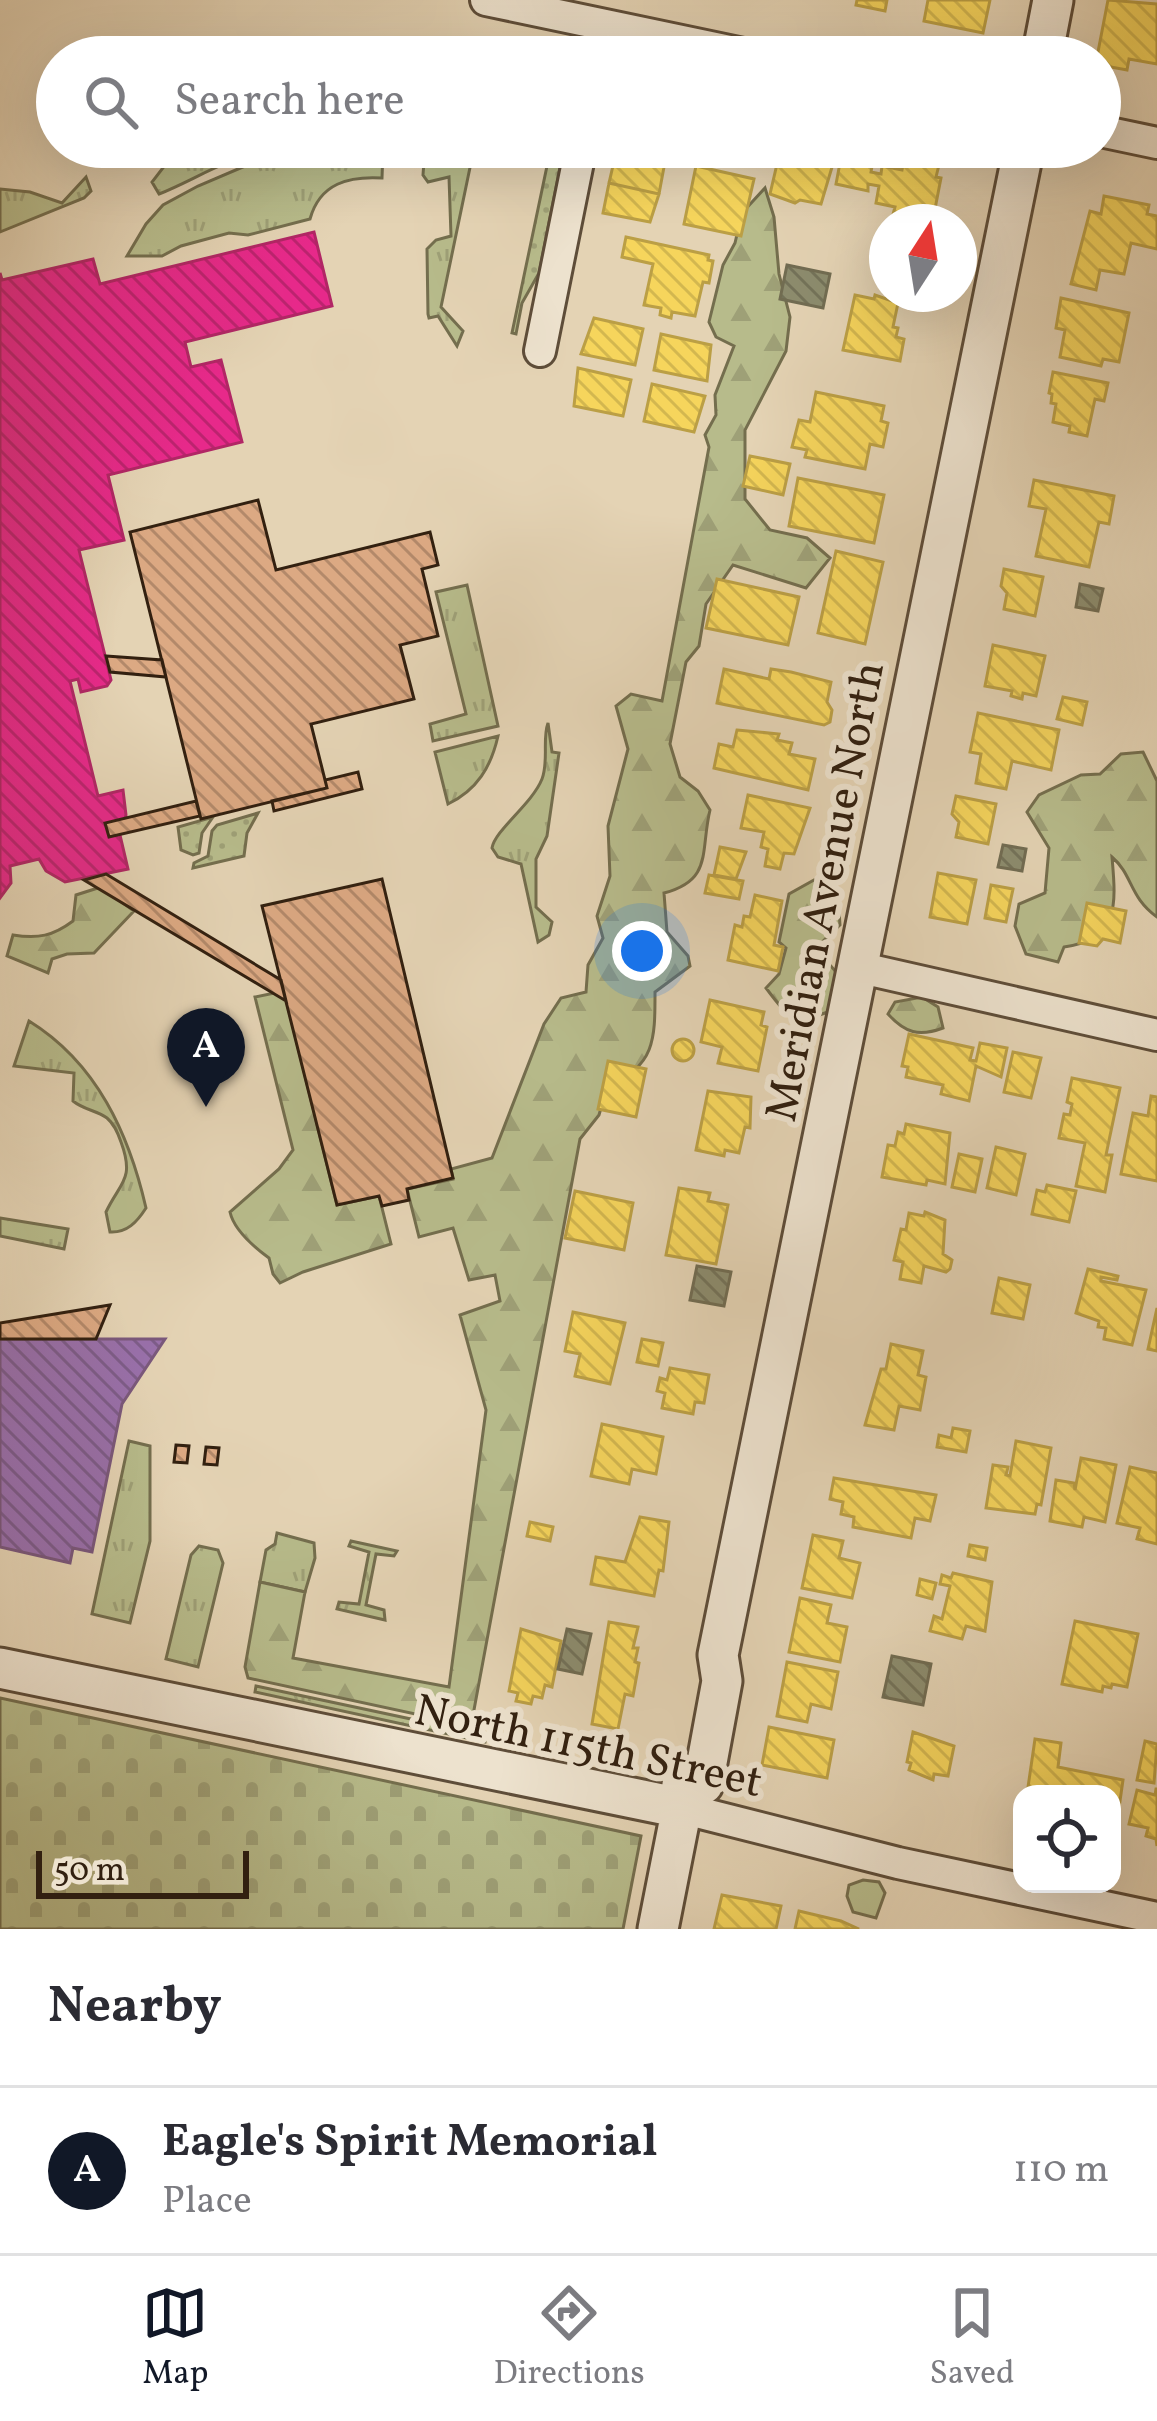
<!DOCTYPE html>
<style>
body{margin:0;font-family:Vollkorn,serif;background:#f2f2f3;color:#2b2b33}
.controls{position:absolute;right:36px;bottom:36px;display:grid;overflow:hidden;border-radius:24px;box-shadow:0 12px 48px #0002}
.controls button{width:108px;height:108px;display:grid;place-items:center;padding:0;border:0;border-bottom:3px solid #e1e1e2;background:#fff;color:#2b2b33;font:60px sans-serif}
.compass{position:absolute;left:869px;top:204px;width:108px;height:108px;border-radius:50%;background:#fff;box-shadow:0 12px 48px #0002;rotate:12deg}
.scale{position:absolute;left:36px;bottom:30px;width:213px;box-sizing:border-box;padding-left:12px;border:6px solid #322010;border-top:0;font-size:33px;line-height:42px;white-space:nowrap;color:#322010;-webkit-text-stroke:9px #ede2ce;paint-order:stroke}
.you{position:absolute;left:642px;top:951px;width:42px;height:42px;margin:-30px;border:9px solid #fff;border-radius:50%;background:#1a73e8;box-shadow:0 0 0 18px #1a73e833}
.badge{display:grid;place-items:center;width:78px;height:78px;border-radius:50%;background:#111827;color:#fff;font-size:39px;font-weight:700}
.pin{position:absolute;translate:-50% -99px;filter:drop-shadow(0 3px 6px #0008)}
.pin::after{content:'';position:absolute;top:63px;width:42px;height:36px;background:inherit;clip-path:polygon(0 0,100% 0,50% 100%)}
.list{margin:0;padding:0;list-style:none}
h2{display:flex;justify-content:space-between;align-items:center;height:156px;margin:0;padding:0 48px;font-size:51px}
h2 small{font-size:39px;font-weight:400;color:#7c7c81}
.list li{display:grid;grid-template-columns:78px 1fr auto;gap:36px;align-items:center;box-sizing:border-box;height:168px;padding:0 48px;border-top:3px solid #e1e1e2}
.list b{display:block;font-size:45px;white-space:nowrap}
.list p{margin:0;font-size:39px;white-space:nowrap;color:#7c7c81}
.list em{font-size:39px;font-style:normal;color:#7c7c81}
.icon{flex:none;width:66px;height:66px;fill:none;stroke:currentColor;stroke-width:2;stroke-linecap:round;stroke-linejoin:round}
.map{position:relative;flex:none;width:1157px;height:1929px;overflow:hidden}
.search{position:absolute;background:#fff;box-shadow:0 12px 48px #0002;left:36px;right:36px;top:36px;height:132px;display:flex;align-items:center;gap:30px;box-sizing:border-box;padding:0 42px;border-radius:66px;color:#7c7c81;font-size:45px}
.sheet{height:324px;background:#fff}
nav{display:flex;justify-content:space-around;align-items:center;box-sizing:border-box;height:168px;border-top:3px solid #e1e1e2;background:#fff;font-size:33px;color:#7c7c81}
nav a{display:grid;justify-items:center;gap:6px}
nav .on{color:#111827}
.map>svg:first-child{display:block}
.grass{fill:url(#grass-tufts);stroke:#746e4e;stroke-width:3}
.forest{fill:url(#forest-firs);stroke:#746e4e;stroke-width:3}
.cemetery{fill:url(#cemetery-stones);stroke:#746e4e;stroke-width:3}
.garden{fill:url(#garden-dots);stroke:#746e4e;stroke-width:3}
.homes{fill:url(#homes-back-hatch);stroke:#bb9f45;stroke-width:3}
.offices{fill:url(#offices-back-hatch);stroke:#7a587c;stroke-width:3}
.health{fill:url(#health-back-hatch);stroke:#b12665;stroke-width:3}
.industry{fill:url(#industry-back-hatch);stroke:#716c52;stroke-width:3}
.building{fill:url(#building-back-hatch);stroke:#322010;stroke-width:3}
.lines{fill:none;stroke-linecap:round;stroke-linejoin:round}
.minor-casing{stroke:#5e4d39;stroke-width:36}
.tertiary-casing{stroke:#5e4d39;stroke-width:45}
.minor{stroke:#ede2ce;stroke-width:30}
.tertiary{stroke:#ede2ce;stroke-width:39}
.labels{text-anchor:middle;stroke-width:12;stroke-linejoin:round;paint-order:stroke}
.street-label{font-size:45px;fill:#322010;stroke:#ede2ce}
</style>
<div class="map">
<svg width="1157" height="1929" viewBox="0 0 1157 1929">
<defs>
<pattern id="grass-tufts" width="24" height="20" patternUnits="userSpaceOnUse" patternTransform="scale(3)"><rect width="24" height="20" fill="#b7bb8b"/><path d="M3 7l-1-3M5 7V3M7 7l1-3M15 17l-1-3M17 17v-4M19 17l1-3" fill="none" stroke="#9ea077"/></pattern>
<pattern id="forest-firs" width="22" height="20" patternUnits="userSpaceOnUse" patternTransform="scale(3)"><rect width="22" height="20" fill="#b7bb8b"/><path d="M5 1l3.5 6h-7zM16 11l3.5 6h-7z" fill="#9ea077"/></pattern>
<pattern id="cemetery-stones" width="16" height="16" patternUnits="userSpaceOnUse" patternTransform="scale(3)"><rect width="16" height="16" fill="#b7bb8b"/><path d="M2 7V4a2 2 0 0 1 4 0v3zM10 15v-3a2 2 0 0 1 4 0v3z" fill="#9ea077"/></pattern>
<pattern id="garden-dots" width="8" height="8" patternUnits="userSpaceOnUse" patternTransform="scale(3)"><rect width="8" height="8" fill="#b7bb8b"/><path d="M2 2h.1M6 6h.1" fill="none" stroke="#9ea077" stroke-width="1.8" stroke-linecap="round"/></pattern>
<pattern id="homes-back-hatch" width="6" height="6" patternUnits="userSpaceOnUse" patternTransform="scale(3)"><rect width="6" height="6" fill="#f6d55c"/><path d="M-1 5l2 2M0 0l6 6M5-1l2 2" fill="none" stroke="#d3b74f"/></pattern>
<pattern id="offices-back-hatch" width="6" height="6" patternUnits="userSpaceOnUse" patternTransform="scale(3)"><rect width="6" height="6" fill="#9970ab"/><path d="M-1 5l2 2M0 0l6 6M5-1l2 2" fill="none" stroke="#7d5c8a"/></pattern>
<pattern id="health-back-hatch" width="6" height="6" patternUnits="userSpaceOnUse" patternTransform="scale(3)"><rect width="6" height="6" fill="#e7298a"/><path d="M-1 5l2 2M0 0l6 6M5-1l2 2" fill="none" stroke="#bc236f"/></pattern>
<pattern id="industry-back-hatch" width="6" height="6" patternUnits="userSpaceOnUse" patternTransform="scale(3)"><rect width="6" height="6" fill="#8c8c6e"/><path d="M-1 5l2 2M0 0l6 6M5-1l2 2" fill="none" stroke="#737259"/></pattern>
<pattern id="building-back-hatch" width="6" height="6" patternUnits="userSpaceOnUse" patternTransform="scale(3)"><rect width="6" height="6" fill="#dca983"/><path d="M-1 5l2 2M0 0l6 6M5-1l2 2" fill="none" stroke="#b3896a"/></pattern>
</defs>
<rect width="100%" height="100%" fill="#e4d3b4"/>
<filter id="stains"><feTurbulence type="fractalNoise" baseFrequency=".00167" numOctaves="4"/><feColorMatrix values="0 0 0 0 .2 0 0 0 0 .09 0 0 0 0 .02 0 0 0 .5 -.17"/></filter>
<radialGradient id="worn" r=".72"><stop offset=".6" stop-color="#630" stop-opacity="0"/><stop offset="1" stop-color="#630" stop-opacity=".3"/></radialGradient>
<path class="grass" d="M179,147H321C304,159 287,152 266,153C228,156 195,180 159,194L152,182Z
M425,147H451L473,153L441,307L463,331L457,346L438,316L429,318L428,314L427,249L436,240L451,236L449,177L428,182L423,175Z
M363,150H383L382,178C349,176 320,183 310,219L248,235L229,233L181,246L162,256H127L146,224L163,205L198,186L245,166L271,161L330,162Z
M86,177L91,191L84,198L0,232V189L30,192L62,203Z
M467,585L498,726L433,741L430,724L466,714L436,592Z
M548,723L552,752L559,753L547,836L536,859V907L552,922L549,935L538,942L521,864L498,857L492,848C495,830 532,804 542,779C549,761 542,739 548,723Z
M498,736C491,767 477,790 448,804L435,752Z
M29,1021C97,1063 129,1134 146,1208C137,1222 127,1233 110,1232L106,1212C120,1182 135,1180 121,1142C118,1133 114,1124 107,1118C96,1110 84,1110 73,1101L74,1073L14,1066Z
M0,1218L68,1229L64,1249L0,1236Z
M129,1441L150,1446V1541L130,1623L92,1614Z
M277,1533L314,1543L315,1558L305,1592L260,1582L266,1550L275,1544Z
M351,1541L397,1551L394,1556L376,1554L366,1605L384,1610L385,1620L337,1609L339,1602L359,1604L369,1552L349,1546Z
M199,1546L218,1550L223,1563L198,1667L166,1659L191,1555Z
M256,1686L486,1735L485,1742L255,1692Z"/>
<path class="forest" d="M765,188L774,217L779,274L790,317L786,351L745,430V499L770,530L807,538L830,558L806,588L733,565L706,604L699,646L686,662L670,744L680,777L698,791L710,810C700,852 713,880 664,893L667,932L688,956L690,966L655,992C655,1036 656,1068 608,1084L599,1115L580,1139L471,1726L248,1678L245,1667L260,1582L305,1592L293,1658L449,1687L486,1410L460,1315L500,1301L495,1275L469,1280L453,1228L419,1237L407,1189L453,1179L451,1169L492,1158L544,1024L561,998L586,992L588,965L603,938L597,916L610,876L608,826L628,749L616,706L631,694L662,701L709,447L705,435L716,415L715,395L734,346L716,337L709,322L723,265L735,243L742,213Z
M1143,752L1157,781V917C1129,897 1133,875 1112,857C1116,903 1120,939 1064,947L1058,962L1026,954L1015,926L1019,904L1045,893L1049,848L1027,812L1039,795L1081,775L1100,774L1121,754Z
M814,880L838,896L840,925L822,942L823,957L843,980L833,1010C795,1025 790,1020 766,988L779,974L786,948L779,942L789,894Z
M101,887L134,911L94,953L67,954L52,959L48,973L7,956L13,935C38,939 53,936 73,921L76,895Z
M284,991L337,1205L379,1196L391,1244L303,1272L280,1283L273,1274L269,1258C254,1247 234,1230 230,1212L279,1169L293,1150L255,997Z
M922,997L938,1007L943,1028C919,1037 905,1033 888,1014L895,1002Z
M863,1880L879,1882L885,1893L876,1918L853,1912L847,1896L849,1885Z"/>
<path class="cemetery" d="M0,1698L641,1836L623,1929H0Z"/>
<path class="garden" d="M551,147H564L539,273L522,303L516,334L512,333Z
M258,813L247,833L244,856L193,868L194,863L208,856L212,831L217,825Z
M213,817L202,833L199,853L193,855L181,850L178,827Z"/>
<path class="homes" d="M857,0H887L885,11L856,5Z
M928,0H990L983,33L924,21Z
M1108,0L1157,4V64L1129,59L1127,70L1100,65L1097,57Z
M617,147H668L664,167L615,157Z
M781,147H838L821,204L800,200L795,203L770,194Z
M843,147L875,149L871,172L881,174L882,166L902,170L905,154L940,161L936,177L941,178L934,214L929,213L927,222H891L895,207L876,203L879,186L868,184V191L836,184Z
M615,157L664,167L659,194L609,183Z
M696,166L754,179L741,236L684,224Z
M609,183L659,194L650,222L603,213Z
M1104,196L1149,205L1147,214L1157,216V249L1131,243L1124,274L1100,270L1096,290L1071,284L1090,211L1101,214Z
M626,237L709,255L708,260L713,261L709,283L703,282L695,316L672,312L671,318L660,315L661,308L644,305L653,264L622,257Z
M855,295L874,299L875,295L898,303L893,327L898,328L896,337L904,339L900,361L843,350Z
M1061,298L1129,313L1119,362L1103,359L1101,366L1060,357L1065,330L1056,328Z
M594,318L643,329L635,365L581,354Z
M661,334L711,345L707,381L654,370Z
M578,368L631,380L623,416L574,406Z
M1053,372L1108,383L1104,401L1095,399L1087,436L1069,432L1070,426L1053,422L1056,404L1051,403L1052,394L1049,393Z
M652,384L705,396L694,432L644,421Z
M816,392L884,406L881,421L888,423L883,447L870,444L865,469L805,457L807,450L792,447L799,420L810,422Z
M750,456L790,464L783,495L743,486Z
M798,478L884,495L874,543L789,526Z
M1034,480L1114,496L1109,524L1099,522L1089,567L1036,556L1046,509L1029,506Z
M836,551L883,562L865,644L818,633Z
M1004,569L1043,577L1035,616L1004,609L1007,593L1001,586Z
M717,579L799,597L788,645L706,628Z
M993,645L1045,656L1036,696L1023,693L1022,699L1011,696L1012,691L985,686Z
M724,669L769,679L771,669L791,672L831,682L827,702L832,710L830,722L824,725L717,703Z
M1063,697L1087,702L1082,725L1057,719Z
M978,713L1059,730L1051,770L1012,761L1006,789L976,783L981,754L970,752Z
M737,730L779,734L777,740L792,743L789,754L815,759L808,790L714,768L719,744L733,747Z
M748,795L810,808L794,854L784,853L780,869L765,866L768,849L761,847L764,832L741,828Z
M956,796L996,804L988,844L956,837L959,822L952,814Z
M720,847L746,852L736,879L714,875Z
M938,873L976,880L967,924L930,917Z
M709,875L743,881L739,899L705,893Z
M991,885L1013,889L1006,922L985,918Z
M755,895L782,901L774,945L783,947L778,971L728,960L735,925L742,927L744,916L750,917Z
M1087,903L1126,911L1120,943L1103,939L1097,946L1079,943Z
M710,1000L764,1012L761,1025L767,1027L758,1071L718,1063L722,1047L701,1042Z
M909,1034L973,1048L970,1060L976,1061L980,1043L1007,1048L1001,1077L976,1066L969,1101L941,1094L943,1085L906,1077L908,1067L902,1066Z
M672 1050a11 11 0 1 1 22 0a11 11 0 1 1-22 0Z
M1013,1052L1041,1058L1031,1098L1004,1092Z
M608,1061L646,1069L636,1117L598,1109Z
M1072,1078L1120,1088L1106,1155H1112L1105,1192L1076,1186L1085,1143L1059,1138L1064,1114L1070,1115L1072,1104L1067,1102Z
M708,1091L751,1097L750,1128L745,1127L739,1153L725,1150L724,1156L696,1150Z
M1151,1096L1157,1097V1181L1121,1174L1133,1113L1148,1116Z
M906,1124L950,1133L945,1184L927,1180L926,1185L882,1177L888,1145L895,1146L898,1132L904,1134Z
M996,1147L1025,1154L1016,1195L987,1188Z
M959,1154L982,1159L975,1192L952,1187Z
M1047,1185L1076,1191L1069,1222L1032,1214L1037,1190L1045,1192Z
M679,1188L710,1193L708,1201L728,1205L716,1264L666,1255Z
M575,1191L633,1203L624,1250L565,1238Z
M925,1212L945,1220L943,1254L952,1260L950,1269L946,1272L924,1266L921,1283L900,1279L903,1262L894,1260L901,1229L906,1230L909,1213L924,1216Z
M1088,1269L1118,1276L1117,1280L1101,1277V1281L1146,1290L1132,1345L1104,1339L1106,1328L1098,1327L1099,1321L1076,1313Z
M999,1278L1030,1285L1023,1319L992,1313Z
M1157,1308V1351L1148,1349Z
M573,1312L625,1323L610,1384L575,1376L580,1354L565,1351Z
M642,1339L663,1343L658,1366L637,1362Z
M891,1344L923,1351L918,1375L926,1377L920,1410L899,1406L894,1430L865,1425L881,1369H886Z
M670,1368L709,1375L704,1403L695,1402L693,1414L662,1408L665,1393L657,1391L660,1378L667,1380Z
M602,1424L663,1437L656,1474L632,1469L629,1484L591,1476Z
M953,1428L970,1431L966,1452L937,1447L939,1435L951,1438Z
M1016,1441L1051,1448L1041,1505L1037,1504L1035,1514L986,1508L993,1465L1008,1467L1006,1475L1010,1476Z
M1081,1458L1116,1465L1105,1522L1084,1517L1082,1527L1050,1521L1056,1480L1074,1483L1075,1490Z
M1130,1467L1157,1473V1544L1137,1539L1140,1528L1117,1523Z
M834,1478L936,1495L930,1521L915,1518L911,1538L853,1527L854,1517L841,1514L843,1502L830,1499Z
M640,1517L669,1522L663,1571L659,1570L654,1596L591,1584L596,1557L625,1562Z
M530,1522L553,1527L550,1541L527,1536Z
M813,1535L843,1541L839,1558L860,1563L852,1598L802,1588Z
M970,1545L987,1548L985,1560L968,1556Z
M953,1573L992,1582L985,1631L966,1626L962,1639L930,1631L934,1616L942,1619L950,1586L940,1584L942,1575L951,1578Z
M920,1579L936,1583L932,1599L917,1595Z
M800,1598L831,1605L827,1623L847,1627L840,1662L789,1652Z
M1075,1621L1138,1634L1127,1687L1112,1684L1111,1688L1103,1686L1102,1692L1062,1684Z
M609,1622L638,1627L633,1648H638L635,1662L639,1663L633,1696L625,1694L618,1729L592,1724Z
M521,1629L561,1641L552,1687L545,1685L542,1698L533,1696L531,1704L516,1701L518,1693L509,1691Z
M787,1662L838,1672L831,1709L811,1704L807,1722L777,1716Z
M769,1727L834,1740L827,1778L762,1765Z
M913,1732L954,1746L948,1776L934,1774L933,1780L909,1770L911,1763L907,1762Z
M1035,1739L1061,1743L1058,1767L1123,1780L1117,1822H1112V1794H1027Z
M1145,1741L1157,1744L1154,1783L1137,1780Z
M1156,1789H1157V1846L1156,1839L1146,1836L1148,1828L1129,1824L1137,1790L1155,1795Z
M722,1895L781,1906L776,1929H714Z
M799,1911L841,1921L859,1929H795Z"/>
<path class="offices" d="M0,1339H165L122,1404L92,1552L73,1548L70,1563L0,1547Z"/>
<path class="health" d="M314,232L332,306L185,342L191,367L221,360L242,442L108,475L124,540L79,550L111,680L107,686L81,692L78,679L70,681L98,796L123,790L126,815L120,835L128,869L65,882L46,871L39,859L10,866L11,883L0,898V273L2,280L93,259L100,284Z"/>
<path class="industry" d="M787,265L830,274L823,308L780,299Z
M1080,584L1103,589L1098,611L1076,607Z
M1003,845L1026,849L1022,871L998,867Z
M697,1266L731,1272L724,1306L690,1300Z
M567,1629L591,1634L582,1674L558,1669Z
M892,1656L931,1664L923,1705L883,1697Z"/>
<path class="building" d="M258,500L276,570L430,532L438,565L422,569L438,636L400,645L414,699L311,724L327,788L201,819L130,532Z
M106,656L162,660L166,677L110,672Z
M358,772L362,789L274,811L272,801L327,788L325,780Z
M196,801L200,816L109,837L105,823Z
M106,874L281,980L286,1001L84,880Z
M382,879L453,1178L407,1189L409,1200L382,1206L379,1196L337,1205L262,906Z
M110,1305L96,1339H0V1323Z
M176,1445L189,1446L187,1463L174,1462Z
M206,1447L219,1448L217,1465L204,1464Z"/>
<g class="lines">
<defs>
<path id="minor" d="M486,0L758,57
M1100,131L1157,143
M540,351L581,147
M857,967L1157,1035
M681,1808L898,1863L1157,1918"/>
<path id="tertiary" d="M1042,57L1053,0
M0,1668L681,1808
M684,1797L703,1784L722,1681L718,1655L1024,147
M658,1929L684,1797L682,1785"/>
</defs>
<use href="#minor" class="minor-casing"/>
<use href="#tertiary" class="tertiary-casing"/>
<use href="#minor" class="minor"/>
<use href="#tertiary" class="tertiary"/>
</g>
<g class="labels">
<g class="street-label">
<text transform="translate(823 891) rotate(-79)" y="16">Meridian Avenue North</text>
<text transform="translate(589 1744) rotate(12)" y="16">North 115th Street</text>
</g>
</g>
<rect width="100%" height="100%" filter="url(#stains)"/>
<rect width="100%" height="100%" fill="url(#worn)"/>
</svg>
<div class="controls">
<button><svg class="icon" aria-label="locate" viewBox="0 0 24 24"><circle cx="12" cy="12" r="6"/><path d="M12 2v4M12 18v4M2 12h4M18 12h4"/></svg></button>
</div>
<svg class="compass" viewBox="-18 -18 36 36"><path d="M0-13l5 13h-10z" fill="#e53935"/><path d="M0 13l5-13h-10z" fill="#7c7c81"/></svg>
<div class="scale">50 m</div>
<div class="you"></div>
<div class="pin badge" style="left:206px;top:1107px">A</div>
<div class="search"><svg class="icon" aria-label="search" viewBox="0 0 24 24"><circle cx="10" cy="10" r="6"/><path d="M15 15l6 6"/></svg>Search here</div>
</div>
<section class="sheet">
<h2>Nearby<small></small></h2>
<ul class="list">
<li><span class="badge">A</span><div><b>Eagle's Spirit Memorial</b><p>Place</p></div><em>110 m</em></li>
</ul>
</section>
<nav>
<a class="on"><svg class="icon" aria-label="map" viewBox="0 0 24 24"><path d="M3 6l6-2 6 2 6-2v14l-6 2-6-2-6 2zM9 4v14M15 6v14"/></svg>Map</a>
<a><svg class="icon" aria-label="directions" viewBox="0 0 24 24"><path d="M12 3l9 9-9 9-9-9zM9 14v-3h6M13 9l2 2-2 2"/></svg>Directions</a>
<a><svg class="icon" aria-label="saved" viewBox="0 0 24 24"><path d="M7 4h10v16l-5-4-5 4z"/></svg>Saved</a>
</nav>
